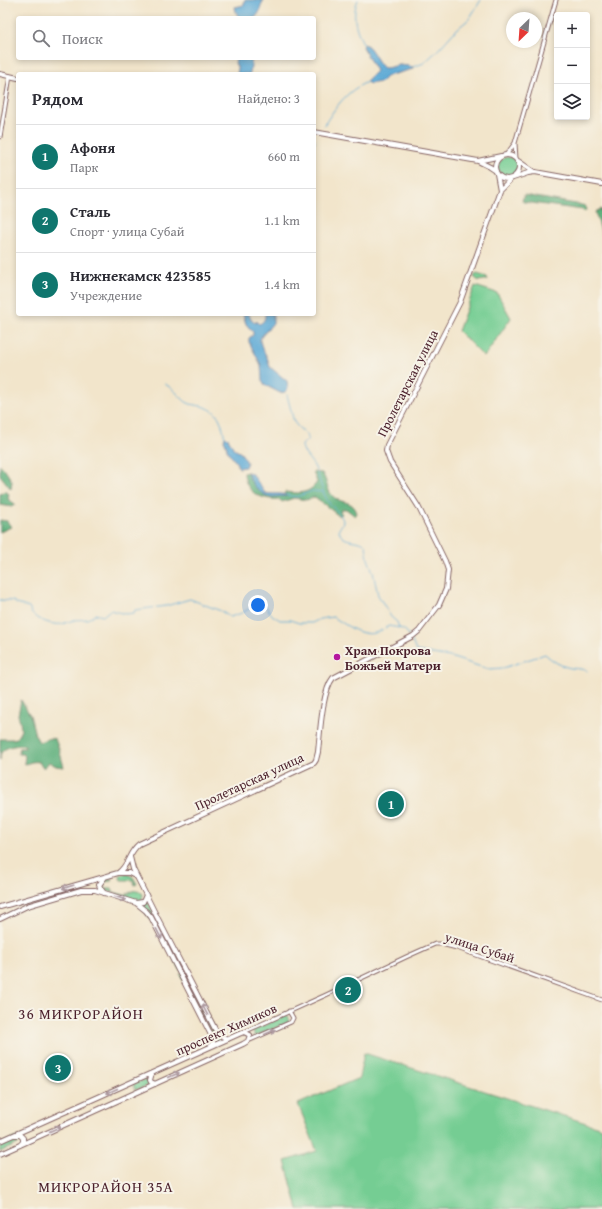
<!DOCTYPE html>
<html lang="ru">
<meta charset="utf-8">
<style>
body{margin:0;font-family:"Gentium Book Plus",serif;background:#f7f7f7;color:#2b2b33}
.controls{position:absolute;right:12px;top:12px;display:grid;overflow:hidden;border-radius:4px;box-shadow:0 2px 6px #0003}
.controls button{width:36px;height:36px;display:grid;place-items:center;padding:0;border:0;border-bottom:1px solid #e1e1e2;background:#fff;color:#2b2b33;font:20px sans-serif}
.compass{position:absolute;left:506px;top:12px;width:36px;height:36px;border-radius:50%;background:#fff;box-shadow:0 2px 6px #0003;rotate:205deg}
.you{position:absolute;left:258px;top:605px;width:14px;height:14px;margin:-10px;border:3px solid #fff;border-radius:50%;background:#1a73e8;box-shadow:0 0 0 6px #1a73e833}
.badge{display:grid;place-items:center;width:26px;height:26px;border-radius:50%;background:#0f766e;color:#fff;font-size:13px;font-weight:700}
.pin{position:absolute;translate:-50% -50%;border:2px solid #fff;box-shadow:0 1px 4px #0006}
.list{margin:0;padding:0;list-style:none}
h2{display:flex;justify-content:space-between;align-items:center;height:52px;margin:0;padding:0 16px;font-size:17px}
h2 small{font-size:13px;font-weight:400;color:#7c7c81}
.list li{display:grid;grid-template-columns:26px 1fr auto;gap:12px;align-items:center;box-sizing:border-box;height:64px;padding:0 16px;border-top:1px solid #e1e1e2}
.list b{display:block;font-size:15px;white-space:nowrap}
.list p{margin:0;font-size:13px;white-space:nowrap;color:#7c7c81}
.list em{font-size:13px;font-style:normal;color:#7c7c81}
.icon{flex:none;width:22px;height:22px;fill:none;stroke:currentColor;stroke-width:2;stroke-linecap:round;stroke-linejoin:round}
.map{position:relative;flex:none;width:602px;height:1209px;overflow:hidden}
.search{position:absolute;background:#fff;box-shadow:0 2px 6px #0003;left:16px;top:16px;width:300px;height:44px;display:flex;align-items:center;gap:10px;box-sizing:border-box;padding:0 14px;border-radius:4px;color:#7c7c81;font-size:15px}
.panel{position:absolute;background:#fff;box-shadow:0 2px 6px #0003;left:16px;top:72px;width:300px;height:244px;border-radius:4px}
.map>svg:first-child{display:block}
.green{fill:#74cd93;stroke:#5f765f}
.forest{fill:#5fb07d;stroke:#546854}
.water{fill:#5ca9d5;stroke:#536480}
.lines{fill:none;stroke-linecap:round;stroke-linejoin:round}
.stream{stroke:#5ca9d5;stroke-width:1}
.minor-casing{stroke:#856463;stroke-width:5}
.major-casing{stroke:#856463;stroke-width:6}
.minor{stroke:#fff;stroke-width:3}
.major{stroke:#fff;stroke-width:4}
.oneway{stroke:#ae9aa0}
.poi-dot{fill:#b5179e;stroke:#f7f3e8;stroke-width:1.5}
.labels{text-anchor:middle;stroke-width:4;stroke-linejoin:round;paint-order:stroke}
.street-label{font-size:13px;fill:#4a1f2b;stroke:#f7f3e8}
.poi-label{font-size:13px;font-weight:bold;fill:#4a1f2b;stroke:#f7f3e8;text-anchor:start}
.quarter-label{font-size:15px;letter-spacing:1px;fill:#4a1f2b;stroke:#f7f3e8}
</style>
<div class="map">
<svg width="602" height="1209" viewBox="0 0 602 1209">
<rect width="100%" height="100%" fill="#f7f3e8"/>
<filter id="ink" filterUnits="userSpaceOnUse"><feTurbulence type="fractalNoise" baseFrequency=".025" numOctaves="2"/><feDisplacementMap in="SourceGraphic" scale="8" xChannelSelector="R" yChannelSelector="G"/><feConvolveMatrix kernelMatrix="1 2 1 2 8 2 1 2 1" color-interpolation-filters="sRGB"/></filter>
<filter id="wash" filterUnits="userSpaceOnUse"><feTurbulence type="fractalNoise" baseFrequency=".012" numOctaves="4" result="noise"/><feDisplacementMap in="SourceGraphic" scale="16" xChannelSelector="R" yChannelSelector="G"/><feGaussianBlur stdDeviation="0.9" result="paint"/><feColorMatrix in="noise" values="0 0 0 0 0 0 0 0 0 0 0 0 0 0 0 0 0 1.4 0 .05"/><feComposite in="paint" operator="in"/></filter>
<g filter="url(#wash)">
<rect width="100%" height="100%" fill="#f2e5cb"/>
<path class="green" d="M498 167a10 10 0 1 1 20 0a10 10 0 1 1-20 0Z
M477,274L487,277L488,280H484L479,281L475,278L474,276Z
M475,286L497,293L511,318L484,357L458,331Z
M397,796L401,807L384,812L381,801Z
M127,874L133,877L137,884L135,885L133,880H121L120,878L121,875Z
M112,878L113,880L111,881L104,882V889H112L113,892L125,895L133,891L138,890L143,894L142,900L138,901L104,890L101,884L103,880Z
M147,900L182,969L181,971L155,925L140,905Z
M184,973L219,1039L218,1042L215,1040L180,974Z
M287,1015L289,1017V1022L254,1037V1032L251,1031Z
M364,1053L602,1128V1209H298L285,1161L317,1151L298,1104L359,1078Z
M147,1079L150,1085L135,1090L133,1084Z
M17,1137H20L21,1139L20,1143L0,1152V1144Z"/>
<path class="forest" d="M524,195L582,205L585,206L586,210L584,212L583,210L524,202L522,201Z
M601,209L602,210V234L595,212Z
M0,465L5,470L12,481L11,489L0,475Z
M247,472C251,483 259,493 271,496C275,497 282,496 286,496L284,493L285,492C298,493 309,495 317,482L313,472L322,473C328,482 326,491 335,498C344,504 353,500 357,513L355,516L346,509H342L340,511L342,514L339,516L315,497L306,500L294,498L282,502C279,498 275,500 271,499C255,497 245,489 244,473Z
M5,491L9,494L8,499L15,504L12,507L0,505V494Z
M0,520L7,521L11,527L0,532Z
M21,700L30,715L35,735L39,742L50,738L55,739L59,749L64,767L56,766L49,762L45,767H42L39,762C35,761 30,762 26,764L24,763L25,756L23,754H18L20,748H25V745C18,745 5,746 1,753C0,755 1,758 0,760V739H12L17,738L21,730L20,721L18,715Z"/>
<path class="water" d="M245,0H264L262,3L259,13L255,18H239L236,12L235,7L244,5Z
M365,44C374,50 376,61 384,68C389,68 394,66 399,65C403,65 409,66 413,67V69L387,76L381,82L369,84L366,81L376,71L364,50L363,46Z
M236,58H252L250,74H237L238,69L235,63Z
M243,314H249C250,318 252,322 256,323V321L259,324C264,322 265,319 265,314H273V323L261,337L260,341L262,348L267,357L270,367L287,381L288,389L285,392L280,393L265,385L262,380L261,365L249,342V338L253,335V332L246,324Z
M225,437L228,438L234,449L241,453L247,462L245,467L239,468C237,462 232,458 229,453C226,450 227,444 224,440Z
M247,472H248L253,475L265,493C273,495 281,492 287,496C282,496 276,497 271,497C260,496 250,482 247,472Z"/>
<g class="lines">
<path class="stream" d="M358,0C351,15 356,31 364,45
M413,67L424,63L437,51L456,30L469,19L481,0
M324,125C336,107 346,91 367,82
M314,143L316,141
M165,384C173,388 179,396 186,402C191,405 196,405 201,406C221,411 221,422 225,438
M287,395L294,422L298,427L307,435L308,439L302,445C303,454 310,459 314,466C321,479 321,493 330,504C334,509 342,514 343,521C343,524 340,527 339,529C340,544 358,538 366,545L368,559L373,572L378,595L391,617L397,622L399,628
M285,495L296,497L312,491L323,492
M0,600L13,601L17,604L29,608C30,610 31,612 32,614C37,620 54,626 62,624C66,623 70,621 74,620C81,619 89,621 95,614L103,616L110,610L126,614L134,613L135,610L166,606L190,599L221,611L230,617L242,613L259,603L266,606L272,615L280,620H290L299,623H312L320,619L333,617C347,625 365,641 382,630
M385,628L389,626C397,628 406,627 409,636
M411,639L416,651L450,657L488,669L503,668L545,654C553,661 560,666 571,668C577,669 581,668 587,671"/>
</g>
</g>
<g filter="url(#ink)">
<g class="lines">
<defs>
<path id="minor" d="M0,137L10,76
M506,155L515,143
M516,159L515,143L556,0
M244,1032L326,995L406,957L435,944H441L457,948L602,1000
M248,1041L291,1022L293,1018L289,1011"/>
<path id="major" d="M0,74L18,78
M314,132L478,161L490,167L496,171
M495 167a12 12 0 1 1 24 0a12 12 0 1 1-24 0Z
M478,161L501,156
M518,161L534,172
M497,174L500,190
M513,178L528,173L535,172L602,184
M130,857L133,869L156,915L215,1029L221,1036L228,1039
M118,873C130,864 127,854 139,844L314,763L316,760L318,752C320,734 322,691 333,678L413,636L419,631L439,605L446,589L448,570L445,561L418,506L390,462L386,451L387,445L460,302L500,190L511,179
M104,893L101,889L99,885L105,877
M136,903L146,911L151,917L212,1037L213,1042L211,1046
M0,907L118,873H129L137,877
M0,919L27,906L81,890H95L136,903L143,902L146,895
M152,1073L150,1080L151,1082L155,1084
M15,1135H20L23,1138V1142L20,1145
M0,1141L239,1034L244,1032L250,1035L248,1041L243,1044L0,1154"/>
</defs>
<use href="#minor" class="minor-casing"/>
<use href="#major" class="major-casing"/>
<use href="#minor" class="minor"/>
<use href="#major" class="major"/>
</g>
<defs><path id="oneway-shaft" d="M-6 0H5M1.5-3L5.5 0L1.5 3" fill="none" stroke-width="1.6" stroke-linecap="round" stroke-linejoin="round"/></defs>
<g class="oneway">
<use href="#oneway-shaft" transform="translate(68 887) rotate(164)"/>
<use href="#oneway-shaft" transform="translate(120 898) rotate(18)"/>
<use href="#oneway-shaft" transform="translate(159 934) rotate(63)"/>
<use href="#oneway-shaft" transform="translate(205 1010) rotate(-117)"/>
<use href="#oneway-shaft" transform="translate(270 1032) rotate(-24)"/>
<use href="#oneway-shaft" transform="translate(174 1075) rotate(-24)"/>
<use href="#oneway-shaft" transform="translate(112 1091) rotate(156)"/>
<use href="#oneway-shaft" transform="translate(55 1129) rotate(-24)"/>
</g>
</g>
<circle class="poi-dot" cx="337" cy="657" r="4"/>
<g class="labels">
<g class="street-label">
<text transform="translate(407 383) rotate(-63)" y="5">Пролетарская улица</text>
<text transform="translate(249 781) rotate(-25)" y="5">Пролетарская улица</text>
<text transform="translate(480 947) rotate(18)" y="5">улица Субай</text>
<text transform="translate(226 1029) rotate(-24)" y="5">проспект Химиков</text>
</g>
<g class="poi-label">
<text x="345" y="655">Храм Покрова<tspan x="345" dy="15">Божьей Матери</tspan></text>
</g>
<g class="quarter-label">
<text x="81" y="1019">36 МИКРОРАЙОН</text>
<text x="106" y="1192">МИКРОРАЙОН 35А</text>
</g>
</g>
</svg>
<div class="controls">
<button>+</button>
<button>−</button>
<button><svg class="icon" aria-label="layers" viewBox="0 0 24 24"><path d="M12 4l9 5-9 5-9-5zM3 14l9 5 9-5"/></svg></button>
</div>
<svg class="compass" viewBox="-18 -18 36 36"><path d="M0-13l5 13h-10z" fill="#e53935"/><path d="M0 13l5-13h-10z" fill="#7c7c81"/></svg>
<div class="you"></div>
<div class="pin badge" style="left:391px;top:804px">1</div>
<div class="pin badge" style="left:348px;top:990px">2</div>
<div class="pin badge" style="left:58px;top:1068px">3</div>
<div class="search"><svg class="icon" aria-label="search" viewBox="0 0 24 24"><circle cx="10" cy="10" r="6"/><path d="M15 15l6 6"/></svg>Поиск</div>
<section class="panel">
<h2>Рядом<small>Найдено: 3</small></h2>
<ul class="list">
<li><span class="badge">1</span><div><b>Афоня</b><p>Парк</p></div><em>660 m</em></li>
<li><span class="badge">2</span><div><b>Сталь</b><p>Спорт · улица Субай</p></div><em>1.1 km</em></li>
<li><span class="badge">3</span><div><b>Нижнекамск 423585</b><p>Учреждение</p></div><em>1.4 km</em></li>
</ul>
</section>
</div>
